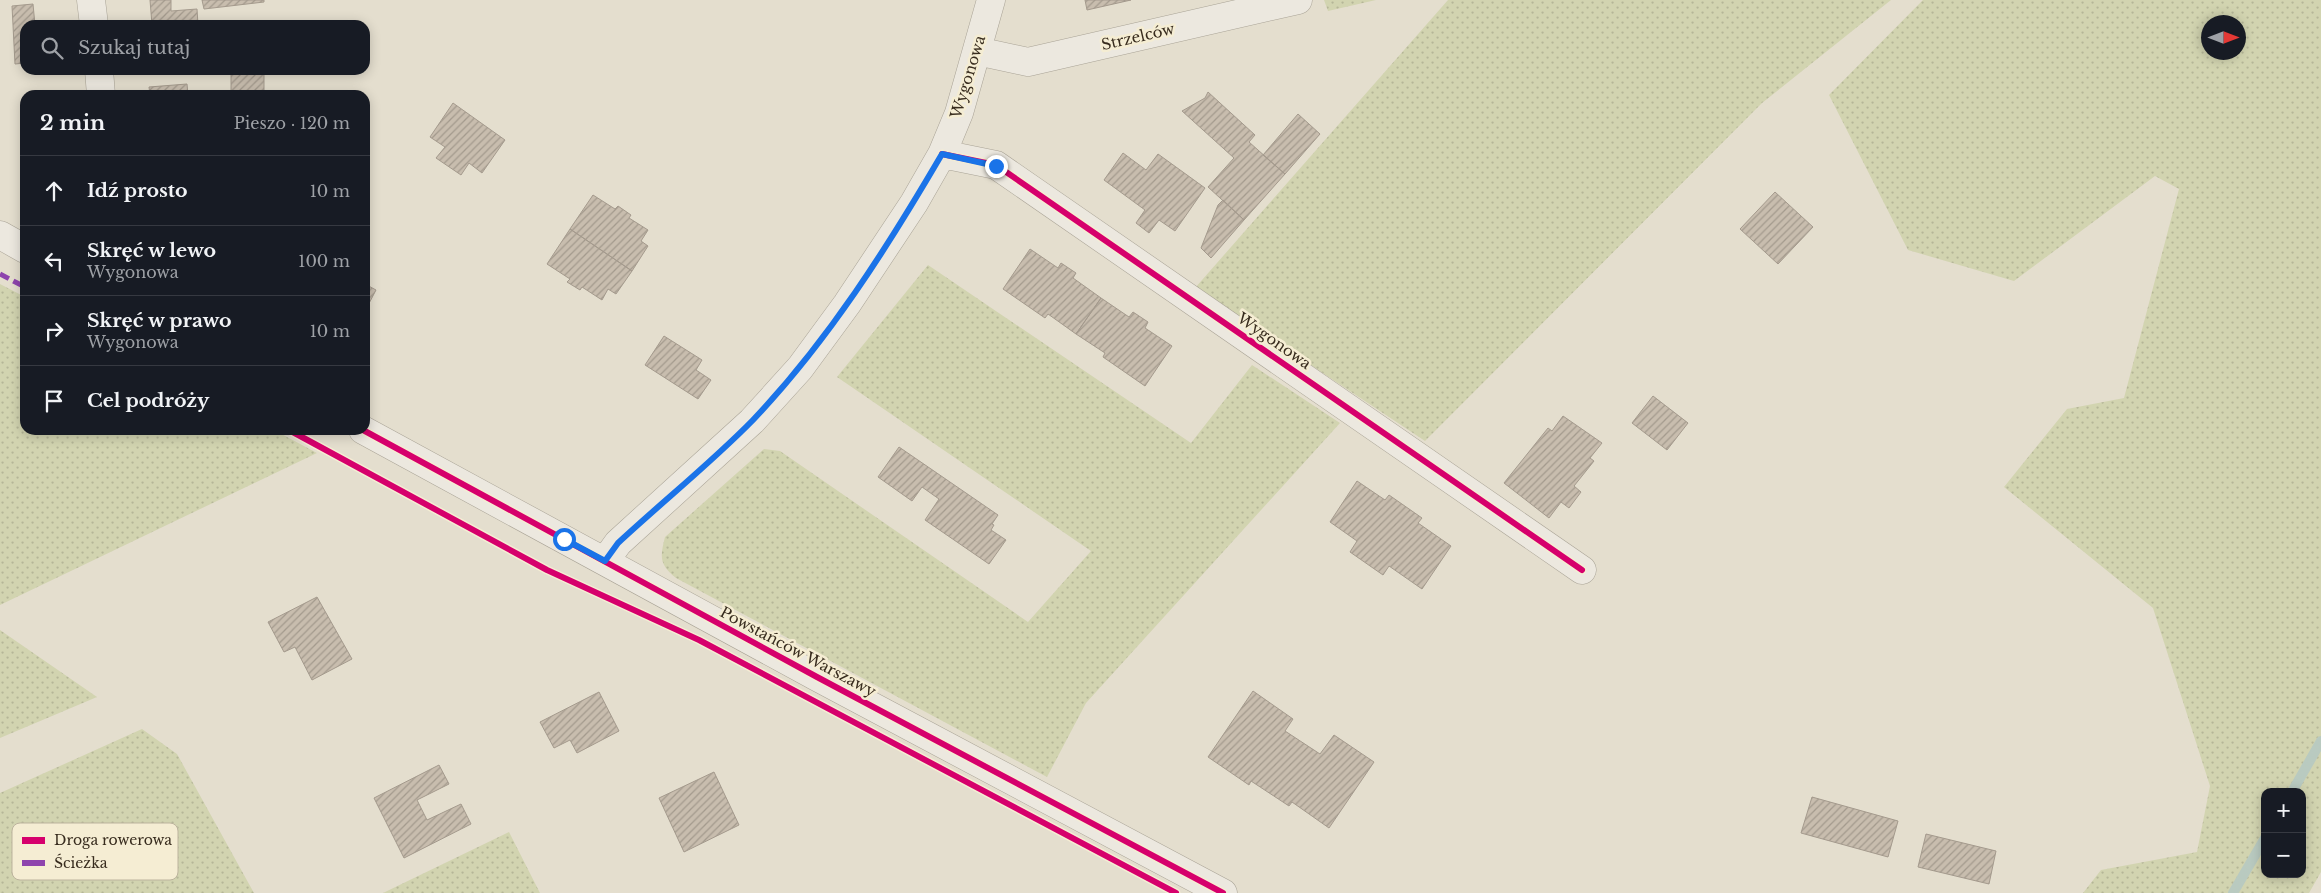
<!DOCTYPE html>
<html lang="pl">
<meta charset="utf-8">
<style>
body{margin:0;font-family:"Libre Baskerville",serif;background:#20242c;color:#f1f3f6}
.controls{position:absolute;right:15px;bottom:15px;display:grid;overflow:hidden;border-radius:10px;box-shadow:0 2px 12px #0003}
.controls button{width:45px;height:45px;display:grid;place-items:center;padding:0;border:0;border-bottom:1px solid #363941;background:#171b24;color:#f1f3f6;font:25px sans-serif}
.compass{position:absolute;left:2201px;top:15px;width:45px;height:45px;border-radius:50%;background:#171b24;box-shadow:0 2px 12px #0003;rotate:90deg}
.stop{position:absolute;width:15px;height:15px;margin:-11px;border:4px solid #1a73e8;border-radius:50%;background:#fff}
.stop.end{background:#1a73e8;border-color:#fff;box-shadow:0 1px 5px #0008}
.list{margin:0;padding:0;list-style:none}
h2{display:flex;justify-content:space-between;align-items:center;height:65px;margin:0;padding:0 20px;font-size:21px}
h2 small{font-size:16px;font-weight:400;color:#9ea1a6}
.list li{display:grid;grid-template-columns:32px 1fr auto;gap:15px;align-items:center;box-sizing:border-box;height:70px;padding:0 20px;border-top:1px solid #363941}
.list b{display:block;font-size:19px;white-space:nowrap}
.list p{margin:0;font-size:16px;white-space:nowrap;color:#9ea1a6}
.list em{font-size:16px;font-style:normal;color:#9ea1a6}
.icon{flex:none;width:28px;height:28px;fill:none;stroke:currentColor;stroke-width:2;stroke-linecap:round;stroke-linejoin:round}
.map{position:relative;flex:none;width:2321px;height:893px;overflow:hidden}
.search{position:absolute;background:#171b24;box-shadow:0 2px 12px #0003;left:20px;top:20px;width:350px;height:55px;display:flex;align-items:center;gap:12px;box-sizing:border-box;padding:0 18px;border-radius:15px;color:#9ea1a6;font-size:19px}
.panel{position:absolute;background:#171b24;box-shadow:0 2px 12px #0003;left:20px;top:90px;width:350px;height:345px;border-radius:15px}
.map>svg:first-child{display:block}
.grass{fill:url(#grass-dots);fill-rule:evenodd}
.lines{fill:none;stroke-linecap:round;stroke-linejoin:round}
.stream{stroke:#b9cac0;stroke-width:10}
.building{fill:url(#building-hatch);stroke:#a49a8d}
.minor-casing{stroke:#a9a396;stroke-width:29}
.minor{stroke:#ece8df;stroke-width:28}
.quiet{stroke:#8e44ad;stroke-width:5;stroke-dasharray:10 5;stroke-linecap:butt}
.cycleway-casing{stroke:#f5edd3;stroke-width:9}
.cycleway{stroke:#d6006c;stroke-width:6}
.route{stroke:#1a73e8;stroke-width:6}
.labels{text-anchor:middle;stroke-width:5;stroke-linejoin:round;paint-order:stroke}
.street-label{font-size:15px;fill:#382c1e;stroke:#f5edd3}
.key{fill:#f5edd3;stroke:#bcb39d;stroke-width:1}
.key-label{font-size:14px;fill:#382c1e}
</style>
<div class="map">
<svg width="2321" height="893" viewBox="0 0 2321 893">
<defs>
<pattern id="grass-dots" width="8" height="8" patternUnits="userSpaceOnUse" patternTransform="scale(1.25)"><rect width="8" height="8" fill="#d2d4b0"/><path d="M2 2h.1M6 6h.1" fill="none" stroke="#b5b697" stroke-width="1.8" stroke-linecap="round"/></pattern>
<pattern id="building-hatch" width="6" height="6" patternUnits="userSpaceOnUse" patternTransform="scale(1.25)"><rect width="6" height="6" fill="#c8bdae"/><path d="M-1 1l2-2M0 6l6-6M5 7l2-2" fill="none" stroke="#a39a8d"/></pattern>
</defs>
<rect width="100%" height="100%" fill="#e4dece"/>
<path class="grass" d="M1324,0H1376L1328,11Z
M1448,0H1891L1762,103L1425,441L1195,288Z
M1923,0H2321V872L2309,893H2083L2101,870L2197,852L2210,786L2153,608L2004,487L2067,409L2124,398L2179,189L2155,176L2014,281L1908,250L1829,95ZM2208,22H2238V52H2208ZM2265,792H2302V874H2265Z
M928,265L1191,443L1252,365L1340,423L1086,703L1047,777L676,578C659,564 660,557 665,537L764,449L780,451L1028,622L1091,551L837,377Z
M0,284L25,297V430H274L317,453L0,605Z
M0,630L97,697L0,738Z
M142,729L177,754L254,893H0V793Z
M509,832L540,893H383Z"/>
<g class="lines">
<path class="stream" d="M2292,792L2321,741
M2233,893L2265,838"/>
</g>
<path class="building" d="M150,0H171V11L197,9L198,25H152Z
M202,0H264V2L204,9Z
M1085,0H1131L1087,10Z
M33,4L35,25H25V63L15,64L12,6Z
M231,72H264V95H231Z
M187,84L188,95H150L149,87Z
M1208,92L1255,135L1249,142L1285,174L1244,220L1208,187L1234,158L1182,111L1205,98Z
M453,103L505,140L482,173L469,163L461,175L436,158L445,147L430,137Z
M1298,114L1320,134L1285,174L1263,155Z
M1123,153L1146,170L1158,154L1205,188L1175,231L1159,220L1149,233L1136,223L1145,210L1104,180Z
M1775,192L1813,227L1778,264L1740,229Z
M593,195L615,209L618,206L631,215L629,218L648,230L641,241L648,246L632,271L570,229Z
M1223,200L1244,220L1211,258L1201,248L1218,205Z
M570,229L632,271L616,294L608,289L602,300L582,287L580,290L567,282L570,279L547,264Z
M1030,249L1058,268L1061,263L1076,273L1073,278L1101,298L1076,334L1048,314L1045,318L1003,289Z
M365,284L376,290L365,311Z
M1101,298L1129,317L1133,312L1148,322L1145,328L1172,346L1145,386L1103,357L1105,353L1076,334Z
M664,336L702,360L696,370L711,380L698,399L645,365Z
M1653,396L1688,423L1667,450L1632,423Z
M1563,416L1602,443L1590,458L1594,461L1574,486L1581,492L1569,508L1561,502L1549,518L1504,483L1548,428L1552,431Z
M899,447L998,515L992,524L994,525L991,530L1006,540L989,564L925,520L939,499L922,487L912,501L878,477Z
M1357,481L1385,500L1389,495L1422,518L1418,523L1451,546L1422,589L1389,566L1383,575L1350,552L1357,541L1330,522Z
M317,597L352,659L312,680L295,647L284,652L268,622Z
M1253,691L1293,719L1285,731L1320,754L1334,735L1374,762L1329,828L1292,802L1289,806L1251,781L1249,785L1208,757Z
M599,692L619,731L577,753L570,740L554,748L540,722Z
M439,765L449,784L417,800L427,820L461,804L471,824L404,858L374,798Z
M714,772L739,825L684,852L659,798Z
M1812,797L1898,821L1888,857L1801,833Z
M1926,834L1996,851L1989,884L1918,867Z"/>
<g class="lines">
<defs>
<path id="minor" d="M91,0L94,25
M977,51L1028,62L1298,0
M99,70L101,95
M942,154L996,165L1582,570
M0,235L25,249
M363,430L817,677L1223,893
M605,561L618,543L752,421L800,368L847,304L914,203L942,154L959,113L991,0"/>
</defs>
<use href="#minor" class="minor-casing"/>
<use href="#minor" class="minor"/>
<path class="quiet" d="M0,274L25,287"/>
<defs>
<path id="cycleway" d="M942,154L996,165L1582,570
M289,430L547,570L699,640L1176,893
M363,430L817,677L1223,893"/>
</defs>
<use href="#cycleway" class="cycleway-casing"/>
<use href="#cycleway" class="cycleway"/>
</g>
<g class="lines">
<path class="route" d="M564,539L605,561L618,543C662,502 711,463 753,420C828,341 887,248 942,154L996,166"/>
</g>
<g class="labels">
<g class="street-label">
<text transform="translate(1138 37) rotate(-13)" y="5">Strzelców</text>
<text transform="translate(968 77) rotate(-73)" y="5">Wygonowa</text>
<text transform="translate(1274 341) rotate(35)" y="5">Wygonowa</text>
<text transform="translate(798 652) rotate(28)" y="5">Powstańców Warszawy</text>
</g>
</g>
<rect x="12" y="823" width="166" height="57" rx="8" class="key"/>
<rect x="22" y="837" width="23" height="7" fill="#d6006c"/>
<rect x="22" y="860" width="23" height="6" fill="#8e44ad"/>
<g class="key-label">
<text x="54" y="845">Droga rowerowa</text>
<text x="54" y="868">Ścieżka</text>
</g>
</svg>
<div class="controls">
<button>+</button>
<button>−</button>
</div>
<svg class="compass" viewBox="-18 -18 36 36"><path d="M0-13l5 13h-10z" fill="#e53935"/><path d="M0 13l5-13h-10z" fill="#9ea1a6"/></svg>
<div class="stop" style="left:564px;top:539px"></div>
<div class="stop end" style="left:996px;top:166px"></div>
<div class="search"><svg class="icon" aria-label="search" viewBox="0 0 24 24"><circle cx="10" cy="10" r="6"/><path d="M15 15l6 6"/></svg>Szukaj tutaj</div>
<section class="panel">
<h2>2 min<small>Pieszo · 120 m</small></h2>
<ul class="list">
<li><svg class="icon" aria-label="ahead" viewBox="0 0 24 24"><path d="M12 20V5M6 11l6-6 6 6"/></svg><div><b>Idź prosto</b></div><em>10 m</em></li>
<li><svg class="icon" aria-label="left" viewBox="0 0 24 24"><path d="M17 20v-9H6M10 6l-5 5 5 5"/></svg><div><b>Skręć w lewo</b><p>Wygonowa</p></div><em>100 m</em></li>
<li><svg class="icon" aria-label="right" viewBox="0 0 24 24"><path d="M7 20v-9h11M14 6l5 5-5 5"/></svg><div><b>Skręć w prawo</b><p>Wygonowa</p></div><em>10 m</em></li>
<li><svg class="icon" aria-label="arrive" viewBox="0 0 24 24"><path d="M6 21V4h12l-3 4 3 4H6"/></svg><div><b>Cel podróży</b></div></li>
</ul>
</section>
</div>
